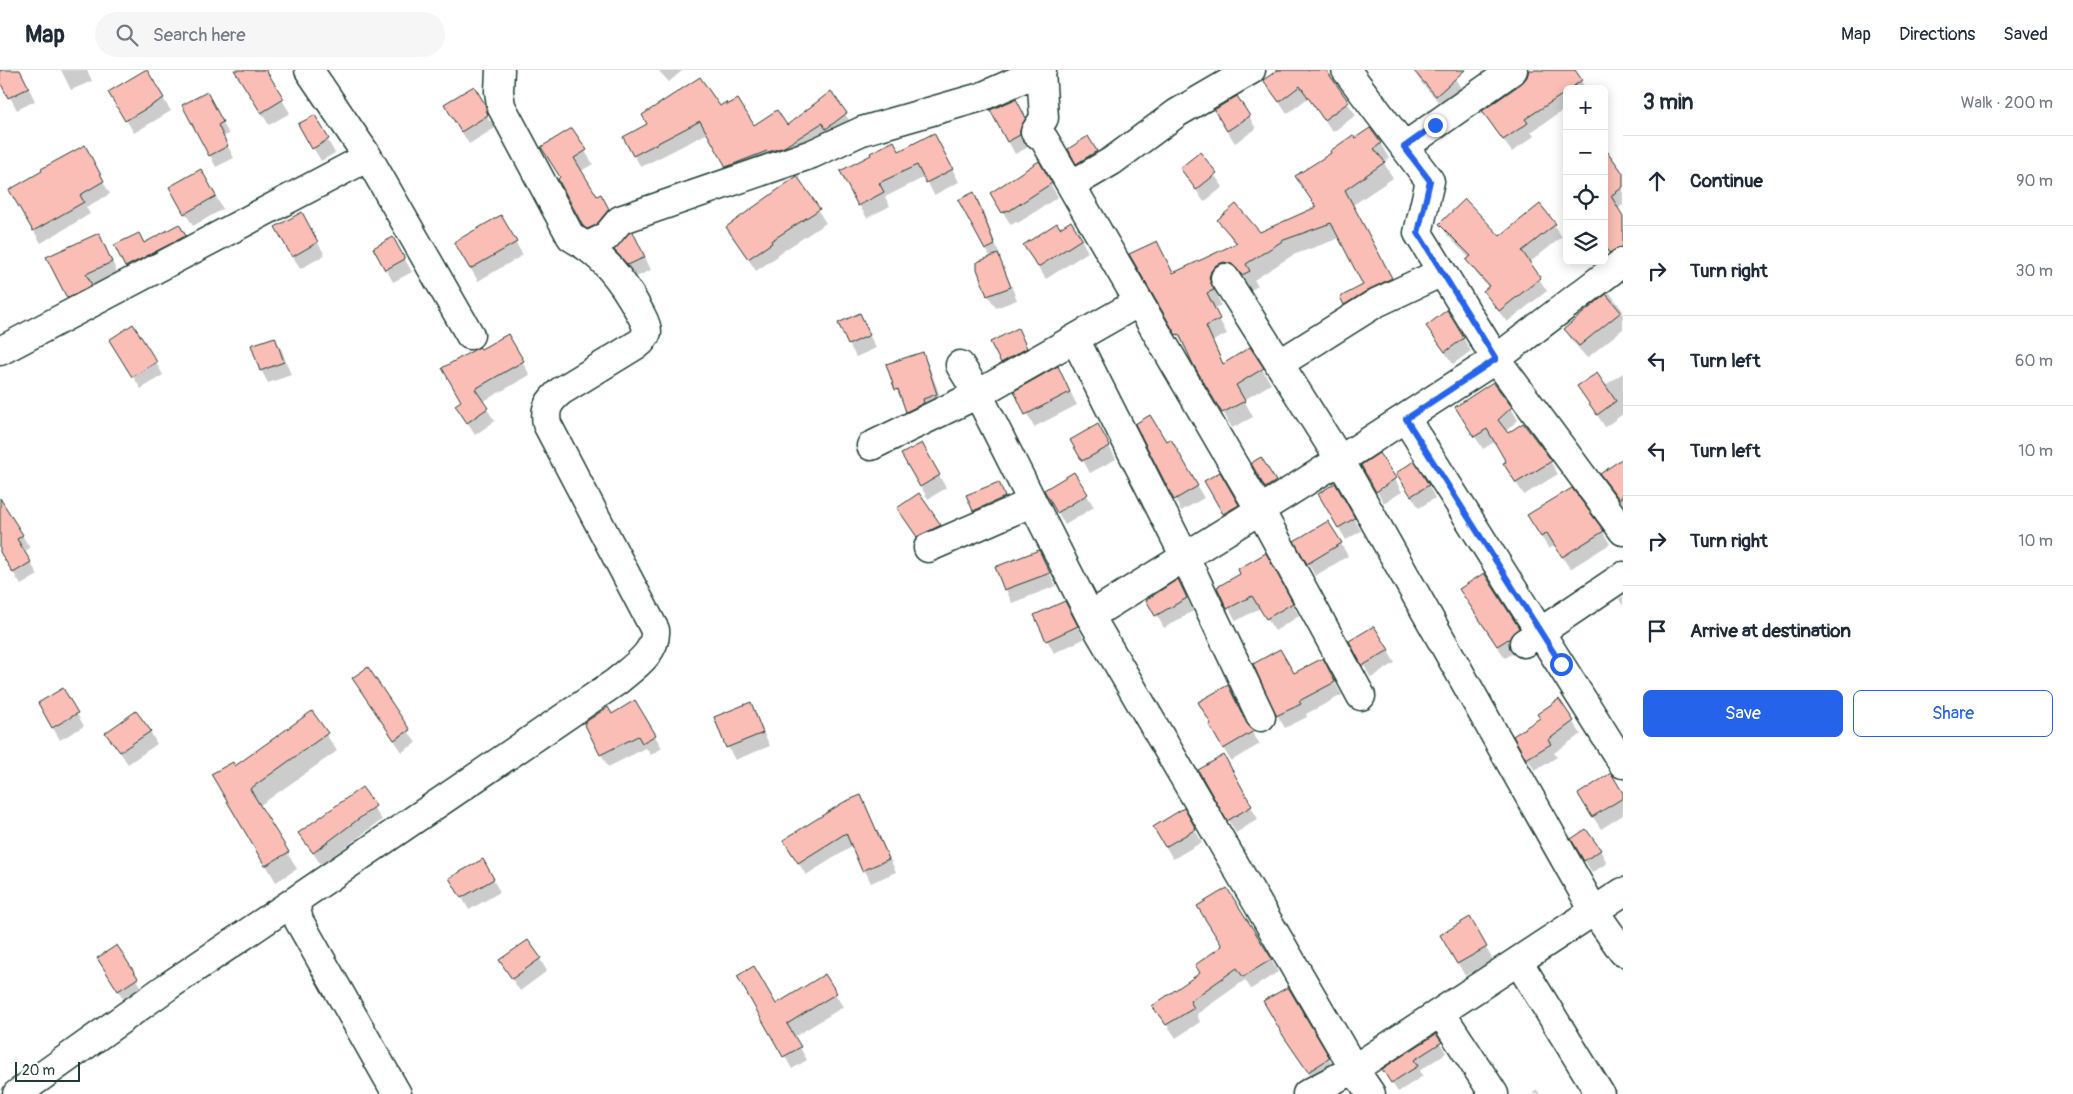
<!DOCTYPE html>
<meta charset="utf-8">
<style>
body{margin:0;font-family:Pangolin,sans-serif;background:#f6f6f7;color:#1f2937}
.controls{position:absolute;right:15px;top:15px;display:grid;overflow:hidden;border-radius:8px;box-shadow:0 2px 12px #0003}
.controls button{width:45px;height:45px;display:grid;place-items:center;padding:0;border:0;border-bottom:1px solid #e0e1e3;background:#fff;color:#1f2937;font:25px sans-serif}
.scale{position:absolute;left:15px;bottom:12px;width:65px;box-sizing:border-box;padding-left:5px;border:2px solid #1f3d34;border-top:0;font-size:14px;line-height:18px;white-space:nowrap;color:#1f3d34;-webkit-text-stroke:4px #fff;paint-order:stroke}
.stop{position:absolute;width:15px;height:15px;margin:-11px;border:4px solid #2563eb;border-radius:50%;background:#fff}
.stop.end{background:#2563eb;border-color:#fff;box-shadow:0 1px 5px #0008}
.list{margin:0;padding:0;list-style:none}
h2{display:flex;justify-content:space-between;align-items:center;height:65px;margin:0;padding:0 20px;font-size:21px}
h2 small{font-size:16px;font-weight:400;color:#747a83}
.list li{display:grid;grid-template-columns:32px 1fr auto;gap:15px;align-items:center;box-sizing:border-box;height:90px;padding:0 20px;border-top:1px solid #e0e1e3}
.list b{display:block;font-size:19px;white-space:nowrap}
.list em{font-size:16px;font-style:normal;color:#747a83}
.actions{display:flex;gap:10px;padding:15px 20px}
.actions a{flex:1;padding:11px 0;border:1px solid #2563eb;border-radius:8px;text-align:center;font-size:18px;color:#2563eb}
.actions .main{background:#2563eb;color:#fff}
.icon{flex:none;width:28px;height:28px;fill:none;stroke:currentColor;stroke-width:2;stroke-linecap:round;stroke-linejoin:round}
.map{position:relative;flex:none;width:1623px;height:1024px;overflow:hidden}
header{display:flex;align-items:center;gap:30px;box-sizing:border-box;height:70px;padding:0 25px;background:#fff;border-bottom:1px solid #e0e1e3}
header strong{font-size:24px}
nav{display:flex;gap:28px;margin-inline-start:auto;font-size:18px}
.search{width:350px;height:45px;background:#f6f6f7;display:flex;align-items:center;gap:12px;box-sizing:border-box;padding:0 18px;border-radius:28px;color:#747a83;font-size:19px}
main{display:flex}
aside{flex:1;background:#fff}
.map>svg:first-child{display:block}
.shadow{fill:#0003}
.building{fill:#fabeb6;stroke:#1f3d34}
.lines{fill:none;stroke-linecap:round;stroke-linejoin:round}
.minor-casing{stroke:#1f3d34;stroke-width:31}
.minor{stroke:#fff;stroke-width:28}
.route{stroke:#2563eb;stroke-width:6}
</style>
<header>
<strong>Map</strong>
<div class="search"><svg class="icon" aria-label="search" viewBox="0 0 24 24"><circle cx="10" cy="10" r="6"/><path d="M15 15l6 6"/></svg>Search here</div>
<nav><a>Map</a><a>Directions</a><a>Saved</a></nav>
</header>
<main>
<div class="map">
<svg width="1623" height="1024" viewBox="0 0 1623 1024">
<rect width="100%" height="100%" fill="#fff"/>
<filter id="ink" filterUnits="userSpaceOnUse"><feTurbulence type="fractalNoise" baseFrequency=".02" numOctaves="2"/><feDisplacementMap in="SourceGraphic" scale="10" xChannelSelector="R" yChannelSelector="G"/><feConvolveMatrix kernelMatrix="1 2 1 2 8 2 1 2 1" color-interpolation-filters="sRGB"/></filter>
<g filter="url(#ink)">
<path class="shadow" d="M0,0H20L35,31L17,40L0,9Z
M61,0H87L92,11L71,20Z
M247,0H264L290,43L269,55L246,18Z
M658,0H683L669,12Z
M1280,0H1325L1356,45L1333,62L1308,28L1287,44L1265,11Z
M1414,0H1449L1463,21L1444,38L1420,11Z
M1531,0H1574L1586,19H1567V38L1531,62L1534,66L1512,82L1491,54L1528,8Z
M146,1L171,41L134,63L110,23Z
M831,23L853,56L734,108L708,63L641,97L624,68L719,38L753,57L786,56Z
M213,35L229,64L223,67L234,88L216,97L210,85Z
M484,35L489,51H491L489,44L495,58L469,74L453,48Z
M1023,43L1032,61L1026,74L1027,78L1015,84L1008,71Z
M314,46L335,83L321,91L300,55Z
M1249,46L1256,59L1235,73L1222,53Z
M572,60L593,94L581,101L596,127L608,138L615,153L592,169L562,108Z
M1088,68L1104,95L1085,106L1069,79Z
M1354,70L1380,73L1389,88L1384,93L1393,108L1353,135L1399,224L1354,249L1342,227L1365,215L1340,168L1293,185L1254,210L1258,216L1251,220L1234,194H1231L1239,208L1219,217L1217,225L1221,235L1214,239L1227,264L1213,271L1224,295L1250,279L1271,314L1244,330L1253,347L1232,358L1188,279H1186L1131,185L1157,173L1174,204L1236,175L1219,150L1259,164L1316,138L1297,107Z
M84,77L110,124L86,137L90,144L41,173L10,121Z
M941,77L959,112L934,125L925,107L885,127L890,136L867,148L859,135L900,82Z
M1200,84L1223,117L1204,132L1181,98Z
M1038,93L1058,127L1018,153L1016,152L1011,155L999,136Z
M1604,99L1623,105V135L1617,139L1623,149V192L1618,195L1604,172Z
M201,101L223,139L193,156L171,118Z
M797,108L826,153L777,185L778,186L756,201L728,158Z
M974,123L981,136L1001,188L1000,189L1017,230L996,238L988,225L991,188L960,131Z
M1540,136L1562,167L1529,193L1547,221L1507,252L1492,233L1485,221L1489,218L1475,202L1468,190L1470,189L1448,166L1441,154L1499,167Z
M301,144L325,185L300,199L277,157Z
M500,147L523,185L478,211L456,173Z
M179,156L192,179L134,209L115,176L144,175Z
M1060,160L1081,169L1088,182L1046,209L1032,188Z
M393,168L412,202L393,212L386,199Z
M105,176L118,204L91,216L97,227L74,239L48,188Z
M640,176L651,200L636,207L623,193L616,180Z
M1610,223L1623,241V259L1587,288L1573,272L1565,259Z
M859,245L876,278L856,287L849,274Z
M1427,257L1463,268L1471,281L1453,294Z
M507,265L530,305L482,332L495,351L475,365L464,348L463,332L480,281Z
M275,268L282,281L291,305L268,313L261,300Z
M1024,273L1034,291L1009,305L1002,292Z
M118,283L156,292L163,305L141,319Z
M922,283L929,296L944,337L914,354L896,319Z
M1623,303V344L1605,357L1579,317L1604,316Z
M1065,311L1077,335L1034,357L1016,322Z
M1511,338L1518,350L1505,362L1550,391L1558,404L1524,425L1512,406L1496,371L1483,379L1464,350Z
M1098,356L1116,389L1090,403L1072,370Z
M1170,370L1204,428L1181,441L1175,429L1166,373Z
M922,374L946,418L928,429L903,385Z
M1260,389L1283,425L1274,430L1253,394Z
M1362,396L1395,409L1402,422L1384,433Z
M1623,396V436L1602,404Z
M1219,404L1245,448L1232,456L1205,412Z
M999,414L1011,440L981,454L968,426Z
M1335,415L1361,461L1346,470L1319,424Z
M1428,415L1435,428L1419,438L1405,416Z
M1046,421L1087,425L1094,437L1065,455Z
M919,425L945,465L924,476L904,448Z
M0,445L22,465L30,478L24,482L38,505L21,515L0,481Z
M1328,452L1348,486L1315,506L1296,471Z
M1536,459L1603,462L1610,474L1570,499L1555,475L1549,479Z
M1039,482L1056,516L1012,533L996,498Z
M1273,498L1299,546L1275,561L1260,538L1236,551L1218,517Z
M1178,511L1193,541L1164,558L1148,530Z
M1623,526V536L1619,529Z
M1468,532L1518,558L1525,571L1517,581L1505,588Z
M1072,545L1084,569L1054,583L1047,570Z
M1374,557L1395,593L1371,608L1350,571Z
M1322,590L1342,625L1306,644L1307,647L1285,658L1277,645Z
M368,599L416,673L402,682L361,621Z
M1228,617L1248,657L1260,674L1231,691L1210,656Z
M63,620L84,656L60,670L39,634Z
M1558,631L1581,664L1554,683L1557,687L1535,701L1515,666L1542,649Z
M635,632L662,678L651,685L646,678L608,697L601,684Z
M750,634L770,676L735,690L728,677Z
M312,643L337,681L259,736L297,799L276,812L213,705L235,697Z
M150,661L157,674L128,694L107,663Z
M1223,687L1258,749L1236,763L1200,701Z
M361,719L382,750L321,795L300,763Z
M1623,725V745L1601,759L1587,738Z
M861,726L896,802L871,813L853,776L806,805L792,783Z
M1183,740L1202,772L1173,789L1154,757Z
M1573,769L1600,780L1607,793L1592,803Z
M482,790L500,822L469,840L451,808Z
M1469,849L1493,890L1465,906L1442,865Z
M117,877L144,921L126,933L106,901Z
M540,889L547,901L520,921L500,891Z
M1271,889L1278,902L1251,919L1245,910L1197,944L1200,952L1176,968L1154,936L1201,904Z
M824,905L843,937L794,967L807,990L792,999L739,906L775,935Z
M1288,919L1336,1001L1317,1014L1293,980Z
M1436,966L1446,983L1419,1001L1423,1006L1398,1022L1390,1010Z
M1537,1020L1540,1024H1532Z"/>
<path class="building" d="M0,0H20L29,18L8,28L0,12Z
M145,0H147L164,28L125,51L108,22Z
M234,0H266L284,29L261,43Z
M1278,0H1326L1349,32L1324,50L1300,16L1279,32L1263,10Z
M1413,0H1465L1436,26Z
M1529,0H1575L1582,10L1570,19H1567V21L1562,25L1525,49L1528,53L1503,70L1482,41L1522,13L1527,7Z
M700,7L720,36L726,32L727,35L738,29L754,55L777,40L787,55L831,21L847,43L826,59L822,53L784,77L768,82L767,81L726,97L700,51L633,86L623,67L647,54L642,45Z
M474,16L485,34L488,45L461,62L444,34Z
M207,22L223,52L218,55L228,76L209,86L182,35Z
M1237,26L1250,46L1227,61L1214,40Z
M1016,29L1026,48L1020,60V65L1007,72L990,40Z
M315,45L329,69L312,79L298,54Z
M572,58L587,80L574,88L597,126L601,124L609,139L596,155L587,159L583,156L558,109L560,107L541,77Z
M1370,58L1381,73L1374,79L1385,92L1345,120L1392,208L1368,220L1344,235L1340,227L1363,215L1331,153L1284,170L1246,194L1250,201L1242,205L1232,194L1224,192L1216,195L1211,201L1209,208L1214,220L1207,223L1220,249L1206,256L1223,294L1250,277L1264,298L1236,315L1245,331L1222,343L1193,294L1179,264L1176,265L1129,184L1157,171L1173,203L1237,173L1217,150L1236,134L1260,162L1316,137L1295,106L1331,83L1330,81L1353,65L1355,68Z
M934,63L953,99L926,113L917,95L879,113L884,122L858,136L840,101L871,85L870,83L894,71L899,81Z
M1088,66L1097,81L1076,94L1068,79Z
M85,75L104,111L80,125L84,132L33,161L9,120L42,101L41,99Z
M1604,77L1623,103V117L1611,126L1623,146V177L1609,183L1604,174Z
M1200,82L1217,103L1196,120L1180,98Z
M1039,91L1052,113L1009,141L1008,140L1002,143L990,123Z
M201,99L216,126L184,144L169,117Z
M797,106L820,139L771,171L772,173L748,189L726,157Z
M974,122L995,175L985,180L958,130Z
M1465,129L1500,166L1540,134L1556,154L1522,181L1541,208L1499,241L1483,221L1489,216L1466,190L1471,186L1439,154Z
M302,142L318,172L292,187L275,157Z
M501,145L517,172L470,199L454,172Z
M1071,151L1082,169L1038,197L1023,175L1057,153L1060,158Z
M179,154L186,166L125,197L114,175L139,163L144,173Z
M633,162L645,187L628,195L614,180L629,163Z
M99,163L112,192L86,204L92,215L67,228L46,187Z
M393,167L405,189L385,200L373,178Z
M998,184L1011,217L987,226L977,199V192Z
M1606,224L1621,242L1579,276L1564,259Z
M1447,240L1464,268L1445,282L1426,256Z
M860,243L870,265L848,275L838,253Z
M133,254L157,292L132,307L109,270Z
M1018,258L1027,278L1001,293L990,272Z
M508,264L524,291L475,319L488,338L467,353L455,335L461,331L442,298L474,280L479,277L481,279Z
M275,267L284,292L260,301L251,275Z
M923,282L937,324L923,329L924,333L906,342L898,319L895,320L886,294Z
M1058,296L1070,322L1025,345L1014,321Z
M1597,303L1616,331L1597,345L1577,316Z
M1493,312L1512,337L1498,350L1508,363L1523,353L1552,391L1516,413L1503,393L1506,392L1487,359L1474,367L1455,337Z
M1150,345L1166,371L1171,369L1198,416L1174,430L1135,354Z
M1098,354L1110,376L1082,391L1070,370Z
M922,373L940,405L920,417L901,384Z
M1379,383L1396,408L1376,422L1361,395Z
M1261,387L1276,411L1265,418L1251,393Z
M1623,388V426L1619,429L1600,404Z
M1414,391L1429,415L1411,426L1396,403Z
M1074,402L1088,424L1057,443L1044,420Z
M1220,402L1239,435L1223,444L1204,411Z
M999,412L1005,427L973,441L966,425Z
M1335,413L1355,448L1338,458L1318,424Z
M1572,418L1604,461L1562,487L1547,463L1541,467L1527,445Z
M919,423L941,455L917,467L897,438Z
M0,428L23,465L17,469L31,492L13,503L0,482Z
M1328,451L1342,473L1307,494L1294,471Z
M1039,480L1050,503L1004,520L995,497Z
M1266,483L1293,533L1266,549L1252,526L1227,539L1217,517L1240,504L1238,499Z
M1484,503L1519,558L1510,568L1497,576L1459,519Z
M1178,509L1187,528L1155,546L1146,530Z
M1065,531L1078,556L1046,571L1034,545Z
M1374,556L1389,580L1362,596L1349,571Z
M1280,579L1294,603L1323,588L1335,612L1299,631L1301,634L1276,646L1253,594Z
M368,597L410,660L394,670L352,608Z
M1228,615L1247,654L1254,661L1223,679L1209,655L1211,654L1198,632Z
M63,618L78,643L52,658L38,633Z
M1559,629L1574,651L1548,670L1551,674L1526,689L1513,666L1540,648L1537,644Z
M635,630L656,665L642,673L638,666L600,685L584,653L608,637L612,644Z
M751,632L763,663L726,678L714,647Z
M136,641L151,661L120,682L105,663Z
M312,641L328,663L250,719L289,782L265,796L211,704L233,692L235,696Z
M1224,685L1252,736L1227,751L1198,700Z
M1611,703L1623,723V728L1592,747L1578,724Z
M362,717L376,736L313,783L298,763Z
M861,725L889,789L862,801L846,763L798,793L783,770L844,732Z
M1184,738L1196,759L1165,777L1153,757Z
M1586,759L1601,780L1584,791L1571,769Z
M483,789L494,809L461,828L449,808Z
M1227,818L1272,889L1243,907L1237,898L1190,931L1194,938L1166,955L1152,936L1200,903L1195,895L1222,876L1197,836Z
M1470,847L1487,877L1457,894L1440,865Z
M528,870L541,888L512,909L499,890Z
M117,875L138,908L118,921L97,888Z
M754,896L776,934L825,904L837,923L787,954L801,977L783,987L737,906Z
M1288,917L1330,988L1308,1002L1284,967L1263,931Z
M1436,964L1442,972L1414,990L1418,996L1391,1013L1382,999Z"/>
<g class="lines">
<defs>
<path id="minor" d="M1041,0L1044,48L1035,62L1044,69L1260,440L1361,626
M1346,0L1430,111L1418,163L1496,289L1623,461
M1404,77L1513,0
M368,87L470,265
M1071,115L1112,91L1177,43L1251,0
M588,176L606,167L620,150L812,84L862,61L981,27L1042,0
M1225,208L1340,390L1594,841L1623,882
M1075,269L1185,487L1261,647
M0,281L368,87L309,0
M1279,294L1376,233L1442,202
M960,295L978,324L1090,546L1354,999L1371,1024
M1406,349L1623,694
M871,376L978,324L1139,232
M928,478L1031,433
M1090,546L1340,390L1496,289L1623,192
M1524,573L1623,506
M1518,891L1600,1024
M1441,943L1494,1024
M17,1024L167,917L299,828
M397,1024L299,851L296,838L299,828L616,612C632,598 657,583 655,560L547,354C544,338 549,331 561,321L641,272C643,269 646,266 647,262C647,254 642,247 639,241C622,209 602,184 571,167L501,36L499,21L500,0
M1307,1024L1354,999L1623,822"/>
</defs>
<use href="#minor" class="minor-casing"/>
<use href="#minor" class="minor"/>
</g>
</g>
<g class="lines" filter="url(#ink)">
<path class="route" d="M1435,55L1404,77L1430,111L1418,163L1496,289L1406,349L1561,594"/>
</g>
</svg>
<div class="controls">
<button>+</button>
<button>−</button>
<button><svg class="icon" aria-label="locate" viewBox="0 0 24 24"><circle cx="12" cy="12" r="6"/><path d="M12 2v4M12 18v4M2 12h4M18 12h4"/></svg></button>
<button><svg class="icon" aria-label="layers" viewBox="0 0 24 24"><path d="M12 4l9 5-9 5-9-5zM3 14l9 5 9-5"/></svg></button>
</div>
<div class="scale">20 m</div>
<div class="stop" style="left:1561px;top:594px"></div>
<div class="stop end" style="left:1435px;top:55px"></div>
</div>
<aside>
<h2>3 min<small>Walk · 200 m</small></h2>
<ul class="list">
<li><svg class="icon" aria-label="ahead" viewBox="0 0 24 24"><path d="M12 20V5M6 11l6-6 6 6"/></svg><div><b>Continue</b></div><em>90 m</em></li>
<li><svg class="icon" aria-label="right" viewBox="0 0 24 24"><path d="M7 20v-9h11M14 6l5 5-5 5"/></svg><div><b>Turn right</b></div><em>30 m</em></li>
<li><svg class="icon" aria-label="left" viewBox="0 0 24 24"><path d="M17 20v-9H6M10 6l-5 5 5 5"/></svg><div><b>Turn left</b></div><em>60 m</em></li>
<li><svg class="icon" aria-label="left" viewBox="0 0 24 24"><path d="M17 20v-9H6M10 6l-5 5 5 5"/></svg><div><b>Turn left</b></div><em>10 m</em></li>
<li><svg class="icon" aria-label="right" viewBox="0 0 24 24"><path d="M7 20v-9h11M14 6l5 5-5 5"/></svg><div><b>Turn right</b></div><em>10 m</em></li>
<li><svg class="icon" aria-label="arrive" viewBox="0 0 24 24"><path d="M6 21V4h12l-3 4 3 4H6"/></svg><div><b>Arrive at destination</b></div></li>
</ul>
<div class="actions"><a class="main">Save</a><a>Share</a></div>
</aside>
</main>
